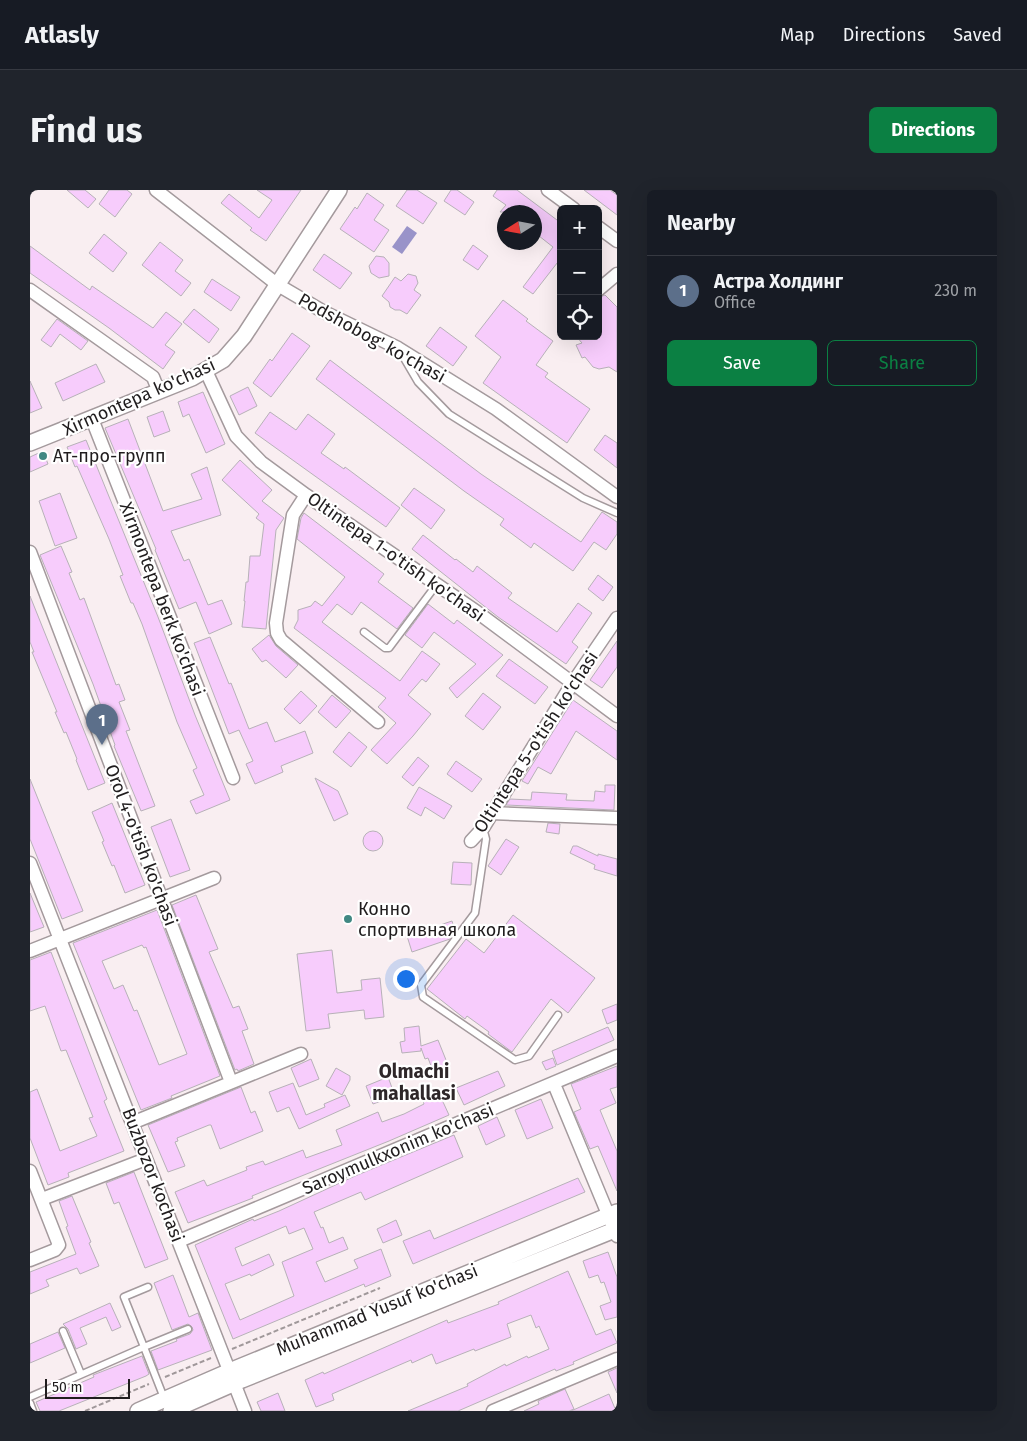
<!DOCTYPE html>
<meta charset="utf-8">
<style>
body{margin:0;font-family:"Fira Sans",sans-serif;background:#20242c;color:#f1f3f6}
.controls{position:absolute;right:15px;top:15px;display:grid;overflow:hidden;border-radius:8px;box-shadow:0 5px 20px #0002}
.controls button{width:45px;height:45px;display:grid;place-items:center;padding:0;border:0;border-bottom:1px solid #363941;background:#171b24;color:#f1f3f6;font:25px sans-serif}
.compass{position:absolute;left:467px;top:15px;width:45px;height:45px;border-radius:50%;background:#171b24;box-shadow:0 5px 20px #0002;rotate:259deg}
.scale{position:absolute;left:15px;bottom:12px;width:85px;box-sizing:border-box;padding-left:5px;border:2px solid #201d1e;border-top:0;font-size:14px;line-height:18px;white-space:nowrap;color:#201d1e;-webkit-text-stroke:4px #fff;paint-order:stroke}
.you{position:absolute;left:375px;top:788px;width:18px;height:18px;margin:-12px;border:4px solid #fff;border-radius:50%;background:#1a73e8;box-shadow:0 0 0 8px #1a73e833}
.badge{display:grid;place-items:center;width:32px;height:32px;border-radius:50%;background:#0b8043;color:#fff;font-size:16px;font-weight:700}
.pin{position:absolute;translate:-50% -41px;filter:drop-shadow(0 1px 2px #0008)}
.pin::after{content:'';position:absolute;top:26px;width:18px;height:15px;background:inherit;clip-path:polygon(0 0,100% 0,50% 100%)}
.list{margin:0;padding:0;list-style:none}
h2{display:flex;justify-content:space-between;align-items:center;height:65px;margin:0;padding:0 20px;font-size:21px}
h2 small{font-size:16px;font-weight:400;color:#9ea1a6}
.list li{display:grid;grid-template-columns:32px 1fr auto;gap:15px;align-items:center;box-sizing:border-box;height:70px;padding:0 20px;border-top:1px solid #363941}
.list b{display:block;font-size:19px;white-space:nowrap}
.list p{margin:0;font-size:16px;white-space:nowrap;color:#9ea1a6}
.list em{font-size:16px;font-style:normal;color:#9ea1a6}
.actions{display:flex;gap:10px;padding:15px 20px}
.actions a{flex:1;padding:11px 0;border:1px solid #0b8043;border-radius:8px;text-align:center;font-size:18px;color:#0b8043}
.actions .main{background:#0b8043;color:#fff}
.icon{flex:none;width:28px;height:28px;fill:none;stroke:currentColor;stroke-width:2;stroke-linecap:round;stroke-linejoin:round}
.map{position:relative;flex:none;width:587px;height:1221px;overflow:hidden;border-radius:8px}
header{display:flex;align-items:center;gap:30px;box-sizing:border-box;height:70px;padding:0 25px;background:#171b24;border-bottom:1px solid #363941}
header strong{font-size:24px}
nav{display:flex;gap:28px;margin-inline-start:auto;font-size:18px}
.intro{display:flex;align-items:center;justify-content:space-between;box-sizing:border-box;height:120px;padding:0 30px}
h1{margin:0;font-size:35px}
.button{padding:12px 22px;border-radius:8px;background:#0b8043;color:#fff;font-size:18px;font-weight:700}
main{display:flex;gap:30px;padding:0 30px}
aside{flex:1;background:#171b24;border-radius:8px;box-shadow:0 5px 20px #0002}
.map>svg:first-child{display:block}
.water{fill:#9993c9}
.building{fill:#f7ccfc;stroke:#b7b1b8;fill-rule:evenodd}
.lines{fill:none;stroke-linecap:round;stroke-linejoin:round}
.service-casing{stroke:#a49a9d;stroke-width:9}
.minor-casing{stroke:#a49a9d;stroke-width:15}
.tertiary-casing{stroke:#a49a9d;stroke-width:18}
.path{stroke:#a0989a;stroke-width:2;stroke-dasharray:5 2.5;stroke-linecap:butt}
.service{stroke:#fff;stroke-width:6}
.minor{stroke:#fff;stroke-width:12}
.tertiary{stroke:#fff;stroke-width:15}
.poi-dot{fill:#418883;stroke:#fff;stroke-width:2}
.labels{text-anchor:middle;stroke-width:4.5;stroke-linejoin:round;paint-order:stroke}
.street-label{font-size:18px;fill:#201d1e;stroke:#fff}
.poi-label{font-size:18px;fill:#201d1e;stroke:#fff;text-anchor:start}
.neighbourhood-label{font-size:19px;font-weight:bold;fill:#2e2729;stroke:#fff}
</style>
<header>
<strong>Atlasly</strong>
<nav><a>Map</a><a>Directions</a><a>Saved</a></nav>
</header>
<div class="intro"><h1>Find us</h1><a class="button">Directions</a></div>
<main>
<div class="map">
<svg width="587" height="1221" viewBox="0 0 587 1221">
<rect width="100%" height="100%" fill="#f9eef1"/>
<path class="water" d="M377,36L387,43L372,64L362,57Z"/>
<path class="building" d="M37,0H55L66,9L58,18Z
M79,0H97L102,4L85,27L69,14Z
M227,0H271L236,51L220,40L222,38L191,13L199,4L229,28L242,10Z
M377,0H387L407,13L393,34L366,16Z
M421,0H427L444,12L435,25L414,11Z
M467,0H487L531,33V68L503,104L493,97L523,57L504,42V22H470L476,15L463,6Z
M554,0H580L587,5V25Z
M337,3L354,15L344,30L359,40L344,62L310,39L325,17L327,19Z
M74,44L97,63L83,82L59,63Z
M130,52L153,70L145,81L161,93L151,106L112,75Z
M443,55L458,66L448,80L433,70Z
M0,56L60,100L62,96L123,138L136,122L152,134L135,155L145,162L133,179L79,138L0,83Z
M294,64L322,83L310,99L283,80Z
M346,66L354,67L359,73V86L349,88L341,83L339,76Z
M378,84L386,86L388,93L384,100L391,105L377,124L370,120H365L360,117L359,112L352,106L365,87L371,91Z
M182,89L210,107L201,121L174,102Z
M575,105L587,117V182L579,177L569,179L563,177L555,167L552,168L546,155L552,153L546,146H568V108Z
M473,110L498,129L496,131L523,151L506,175L518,183L515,187L560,219L537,253L453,193L471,167L445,146Z
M164,119L189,139L179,153L153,132Z
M27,129L58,151L51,160L30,144L21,157L11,150Z
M410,137L437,157L423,176L396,156Z
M262,143L280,156L241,207L223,193L240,169L242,171Z
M300,170L451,284L551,352L572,322L587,332V344L576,360L564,352L543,381L504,353L501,358L470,335L474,329L434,301L286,189Z
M66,174L75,192L33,211L25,193Z
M0,191L12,218L0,223Z
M218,197L227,216L209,225L200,206Z
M173,202L195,254L176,263L159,224L153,227L148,212Z
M133,221L140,241L124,247L117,227Z
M240,222L266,240L278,224L305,244L291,263L314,279L315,277L370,318L356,337L225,243Z
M98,229L133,321L172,309L161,284L177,277L191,325L141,341L154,371L159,369L178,415L192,410L202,434L179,444L166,412L149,419L125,360L126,359L75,238Z
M575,245L587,253V278L564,260Z
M56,250L128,427L165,525L200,610L166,624L160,611L174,605L163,580L167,578L147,532L112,434L103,413H101L90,386L93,385L79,349L47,276L45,277L37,257Z
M13,261L18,274L0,282V267Z
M210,270L242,300L232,311L254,328L246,340L236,439L212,437L215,411H214L216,392H218L220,366H230L234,334L226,328L229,324L192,290Z
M384,298L415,320L401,339L371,315Z
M30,303L47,348L25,356L9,311Z
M274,323L354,384L348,392L383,418L367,439L331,412L322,425L307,414L292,432L370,491L392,461L410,474L396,492L392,489L378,505L401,524L383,546L357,574L341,560L366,533L348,517L356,508L264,438L268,430V420L281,416L285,411L292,416L315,387L267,349L271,328Z
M393,345L425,370L426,369L443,382L447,376L482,403L478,408L527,442L548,413L562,423L542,452L548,457L536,474L468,427L382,359Z
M31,356L42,382L39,383L50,410L54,408L86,495L89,494L95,510L89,512L100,540L96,541L125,616L111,621L84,556L85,555L63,494L10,365Z
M568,385L583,397L573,411L558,399Z
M0,406L75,593L58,600L46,570L47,569L36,542L34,543L25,522H27L2,462H4L0,452Z
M398,414L424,434L427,430L473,465L427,508L419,498L446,474L404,442L392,458L375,445Z
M239,445L246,456L268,475L256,488L236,470L232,472L222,459Z
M180,447L199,494L201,493L219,539L237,532L245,552L275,541L283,563L251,576L253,582L225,594L216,574L223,571L209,540L199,544L164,453Z
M587,451V477L572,498L560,490Z
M479,469L518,497L505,514L466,486Z
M271,501L287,516L270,534L254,519Z
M453,503L471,517L453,540L435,526Z
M302,505L321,521L306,538L288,522Z
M543,510L587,541V570L546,541L521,584L508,577L498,594L492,591Z
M319,542L337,557L321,577L303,562Z
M388,567L399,576L383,596L372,587Z
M426,571L452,589L442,602L417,584Z
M285,588L308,601L318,624L304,631Z
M0,589L53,721L32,729L0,649Z
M575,595H585L584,620L476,615L480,609L501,610L502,602L537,604L536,610L564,611L565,601L575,602Z
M389,597L422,616L414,629L395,617L391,626L377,618Z
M82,613L115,695L95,703L84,675L82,676L72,652L74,651L62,622Z
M141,629L160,680L140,687L121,637Z
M518,633L530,634L529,644L516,642Z
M333 651a10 10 0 1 1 20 0a10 10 0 1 1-20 0Z
M476,649L489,657L471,685L458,676Z
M543,656H547L568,666V664L587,669V686L564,679L565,675L540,663Z
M423,672L442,673L441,695L421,694Z
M0,703L14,737L0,742Z
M166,705L188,759L179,762L203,818L209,816L218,839L212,841L224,874L208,881L207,879L205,880L142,715Z
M127,720L190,886L141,906L142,908L111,920L43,753ZM112,755L114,758L116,757L157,864L129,875L107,820L104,821L93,795L84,799L72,771Z
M483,725L565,788L538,823L521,809L482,862L458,844L459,842L437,826L435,829L397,799L436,749L454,763Z
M422,731L425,741L420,749L382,762L377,746Z
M302,760L307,803L332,800L331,790L350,788L354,827L335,829L334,820L298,824L300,838L276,841L267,764Z
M21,762L77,909L74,911L94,961L38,983L39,987L18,995L0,948V902L7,899L30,961L67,946L59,928L63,927L36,860L31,861L15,816L0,821V770Z
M587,814V830L577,834L572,820Z
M389,836L391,856L408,850L418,875L403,881L398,868L395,869L391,858V861L372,863L370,852L375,851L374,838Z
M578,837L584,850L527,875L522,861Z
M523,868L526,876L516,880L512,872Z
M281,869L289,889L269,897L261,878Z
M587,876V897L580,899L586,913L570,920L587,961V1001L568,956L560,959L544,922L551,919L541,894Z
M306,878L320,886V890L312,905L296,896Z
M468,881L475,896L434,915L426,898Z
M358,887L365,906L343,914L336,896Z
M263,893L276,925L295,917L294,914L315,905L320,916L269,939L259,917L247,922L239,902Z
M211,897L221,923L225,921L233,941L190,959L181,935H179L147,948L148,951L145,952L155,976L138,982L118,935Z
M408,901L419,925L359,951L244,997L222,1006L223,1008L158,1033L145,1002L174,990L177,996L217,980L216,977L233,971L235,975L273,960L276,968L312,955L306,940L348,922L352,932L374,924L394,914L392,908Z
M511,909L523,938L497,949L485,920Z
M467,927L475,946L456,955L448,936Z
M424,945L433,967L335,1010L331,1002L284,1022L291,1038L293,1037L299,1053L313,1047L318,1059L286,1072L295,1092L328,1078L324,1070L351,1059L361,1086L335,1097L334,1094L203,1149L165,1055L223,1029L224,1031L249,1021L325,986ZM256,1036L259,1044L274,1038L283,1059L252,1072L264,1106L210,1130L195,1094L220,1084L221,1086L244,1075L239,1064L212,1076L205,1058Z
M104,982L138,1069L115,1078L89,1012L84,1014L76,993Z
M548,988L555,1002L383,1074L373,1051L400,1040L404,1049Z
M42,1006L61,1052L59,1053L69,1076L50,1084L47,1078L16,1090L19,1096L0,1104V1082L46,1064L36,1037L38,1036L29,1011Z
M366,1030L372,1045L353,1053L347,1039Z
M578,1062L587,1087V1127L575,1130L570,1116L581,1112L574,1092L571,1093L568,1085L559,1088L553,1071Z
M538,1081L566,1145L581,1139L587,1153L543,1172L544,1174L526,1181L525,1179L428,1221H378L438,1196L437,1194L475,1174L476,1176L497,1166L498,1168L519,1159L509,1136L506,1138L501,1125L477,1134L481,1147L445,1161L444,1159L406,1174L402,1164L382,1173L381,1170L302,1204L304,1210L286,1217L275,1190L293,1182L294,1184L417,1130L418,1133L469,1114L468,1112Z
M143,1085L159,1127L168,1123L182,1160L128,1180L121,1161L147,1151L146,1149L160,1144L163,1140L162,1137L158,1134L142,1140L124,1093Z
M80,1113L91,1137L82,1141L76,1127L50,1138L57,1154L46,1159L38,1139L33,1134Z
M28,1142L35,1158L0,1173V1154Z
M112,1166L119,1184L116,1186L29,1221H10L6,1212L64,1187L63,1185Z
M587,1178V1203L578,1182Z
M535,1199L544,1219L539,1221H494L509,1214L508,1211Z
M248,1203L255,1221H231L227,1212Z
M579,1204L586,1221H541Z"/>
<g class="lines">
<defs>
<path id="service" d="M371,163L388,192L419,224L553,308L587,323
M334,442L355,458H359L407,394
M453,638L456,649L445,723L391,795L393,807L485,870L499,866L528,825
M33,1141L51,1184
M0,1207L114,1157L94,1107L118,1097
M134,1208L114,1157L158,1139
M0,1213L3,1221"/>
<path id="minor" d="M126,0L248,95L294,122L368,158L466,219L587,307
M518,0L544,19
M568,37L587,51
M0,100L123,187L129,202
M568,100L587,84
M176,181L206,246L231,272L276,305L447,422L587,526
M62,229L203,588
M276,305L263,325L246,433L247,443L251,450L348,532
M0,362L201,892
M461,623L587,628
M441,651L453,638L542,494L587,428
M0,673L215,1221
M0,761L184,688
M524,894L587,1046
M102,933L271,864
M0,981L29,1055L25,1060L0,1070
M12,1009L116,969
M149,1051L587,866
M463,1221L587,1169"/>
<path id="tertiary" d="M0,253L162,188L193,170L214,146L309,0
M108,1221L207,1178L587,1022
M141,1221L212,1190L587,1039"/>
</defs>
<use href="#service" class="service-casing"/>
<use href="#minor" class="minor-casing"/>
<use href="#tertiary" class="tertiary-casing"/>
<path class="path" d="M202,1159L350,1098
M135,1187L181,1168
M55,1221L119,1194"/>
<use href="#service" class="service"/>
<use href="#minor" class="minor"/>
<use href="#tertiary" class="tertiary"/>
</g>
<g class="poi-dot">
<circle cx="13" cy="266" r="5"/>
<circle cx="318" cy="729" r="5"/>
</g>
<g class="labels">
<g class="street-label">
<text transform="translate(342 148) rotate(29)" y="6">Podshobog' ko'chasi</text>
<text transform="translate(109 207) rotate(-24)" y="6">Xirmontepa ko'chasi</text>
<text transform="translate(366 367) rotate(35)" y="6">Oltintepa 1-o'tish ko'chasi</text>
<text transform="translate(132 409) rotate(69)" y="6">Xirmontepa berk ko'chasi</text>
<text transform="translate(506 552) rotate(-57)" y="6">Oltintepa 5-o'tish ko'chasi</text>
<text transform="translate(111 655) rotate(69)" y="6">Orol 4-o'tish ko'chasi</text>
<text transform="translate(368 959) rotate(-23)" y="6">Saroymulkxonim ko'chasi</text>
<text transform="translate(123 985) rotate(69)" y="6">Buzbozor kochasi</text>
<text transform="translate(347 1120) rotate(-22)" y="6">Muhammad Yusuf ko'chasi</text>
</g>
<g class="poi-label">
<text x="23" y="272">Ат-про-групп</text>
<text x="328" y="725">Конно<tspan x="328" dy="21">спортивная школа</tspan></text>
</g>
<g class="neighbourhood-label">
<text x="384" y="888">Olmachi<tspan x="384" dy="22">mahallasi</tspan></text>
</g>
</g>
</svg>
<div class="controls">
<button>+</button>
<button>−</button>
<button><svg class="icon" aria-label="locate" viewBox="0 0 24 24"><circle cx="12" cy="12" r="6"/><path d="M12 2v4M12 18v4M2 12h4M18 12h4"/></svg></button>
</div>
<svg class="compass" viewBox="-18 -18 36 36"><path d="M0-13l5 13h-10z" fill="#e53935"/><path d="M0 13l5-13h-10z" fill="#9ea1a6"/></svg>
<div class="scale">50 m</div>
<div class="you"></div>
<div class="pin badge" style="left:72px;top:555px;background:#5c6f8a">1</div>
</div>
<aside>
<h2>Nearby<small></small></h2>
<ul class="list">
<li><span class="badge" style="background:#5c6f8a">1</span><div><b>Астра Холдинг</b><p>Office</p></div><em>230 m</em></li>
</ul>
<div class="actions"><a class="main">Save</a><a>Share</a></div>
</aside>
</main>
